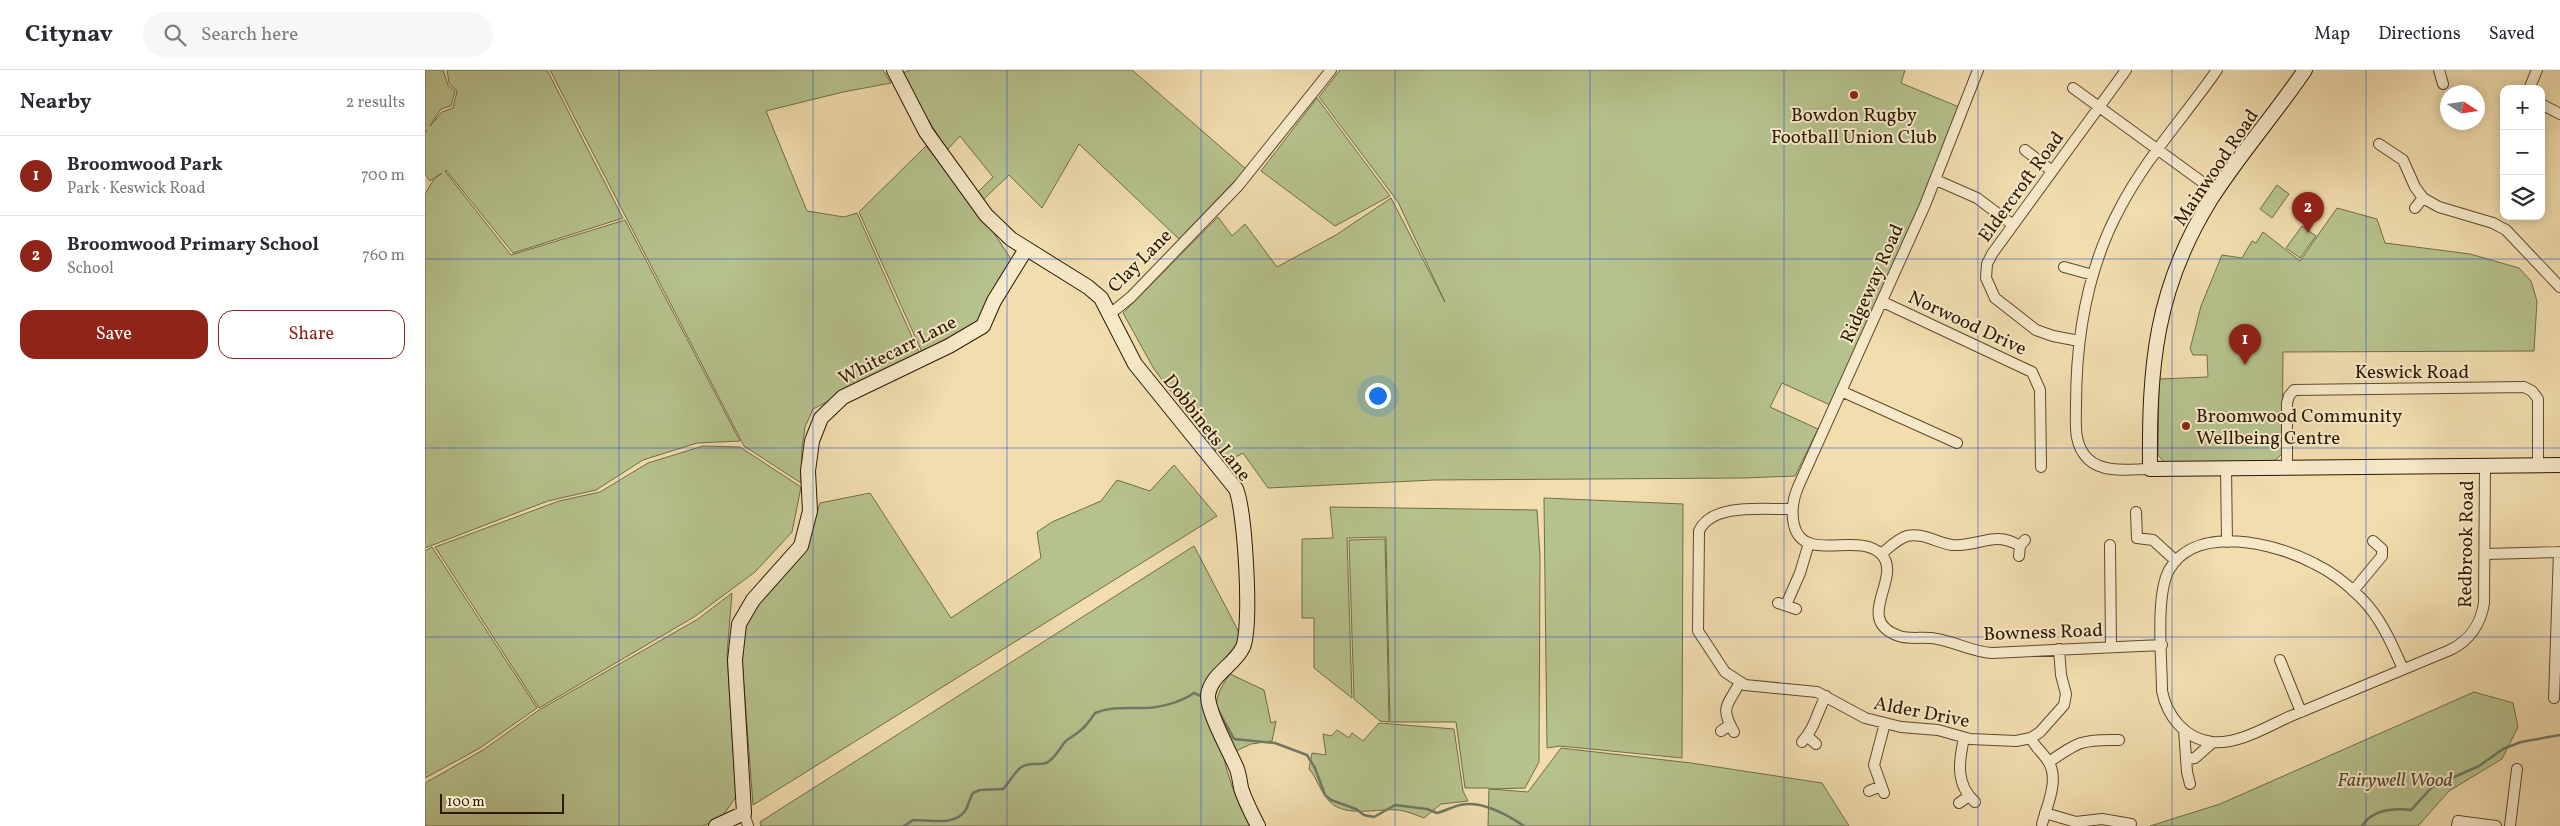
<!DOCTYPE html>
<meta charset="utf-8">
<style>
body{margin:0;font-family:Vollkorn,serif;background:#f7f7f7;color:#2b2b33}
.controls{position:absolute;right:15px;top:15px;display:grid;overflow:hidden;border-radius:10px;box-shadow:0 2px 12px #0003}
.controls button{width:45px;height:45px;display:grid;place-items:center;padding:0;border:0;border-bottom:1px solid #e1e1e2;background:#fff;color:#2b2b33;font:25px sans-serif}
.compass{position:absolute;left:2015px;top:15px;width:45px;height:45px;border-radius:50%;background:#fff;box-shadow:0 2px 12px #0003;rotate:102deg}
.scale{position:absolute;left:15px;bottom:12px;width:124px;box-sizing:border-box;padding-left:5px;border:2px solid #2d1800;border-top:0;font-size:14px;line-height:18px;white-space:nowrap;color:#2d1800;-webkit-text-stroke:4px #f6e9ca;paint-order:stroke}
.you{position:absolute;left:952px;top:325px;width:18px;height:18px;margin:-12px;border:4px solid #fff;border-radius:50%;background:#1a73e8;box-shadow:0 0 0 8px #1a73e833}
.badge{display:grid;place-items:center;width:32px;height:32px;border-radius:50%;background:#8f2418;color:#fff;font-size:16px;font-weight:700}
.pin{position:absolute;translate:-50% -41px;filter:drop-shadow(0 1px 2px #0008)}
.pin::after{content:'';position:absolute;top:26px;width:18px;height:15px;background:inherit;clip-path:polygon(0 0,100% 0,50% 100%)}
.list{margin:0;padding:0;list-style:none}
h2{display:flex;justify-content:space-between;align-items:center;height:65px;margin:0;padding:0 20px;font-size:21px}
h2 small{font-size:16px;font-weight:400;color:#7c7c81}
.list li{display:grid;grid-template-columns:32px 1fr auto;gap:15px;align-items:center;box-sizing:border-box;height:80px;padding:0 20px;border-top:1px solid #e1e1e2}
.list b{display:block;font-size:19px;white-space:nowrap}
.list p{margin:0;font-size:16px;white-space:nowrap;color:#7c7c81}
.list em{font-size:16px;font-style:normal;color:#7c7c81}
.actions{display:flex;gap:10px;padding:15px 20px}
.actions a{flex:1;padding:11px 0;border:1px solid #8f2418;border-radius:15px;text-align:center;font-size:18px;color:#8f2418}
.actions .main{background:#8f2418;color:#fff}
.icon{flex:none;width:28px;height:28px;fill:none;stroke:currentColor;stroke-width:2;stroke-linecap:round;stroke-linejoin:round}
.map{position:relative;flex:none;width:2135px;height:756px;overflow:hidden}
header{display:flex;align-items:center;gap:30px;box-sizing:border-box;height:70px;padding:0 25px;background:#fff;border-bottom:1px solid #e1e1e2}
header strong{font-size:24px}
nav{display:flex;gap:28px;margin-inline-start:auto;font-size:18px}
.search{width:350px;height:45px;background:#f7f7f7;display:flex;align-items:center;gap:12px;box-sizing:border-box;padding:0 18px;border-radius:28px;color:#7c7c81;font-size:19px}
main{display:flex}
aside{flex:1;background:#fff}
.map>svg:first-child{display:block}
.green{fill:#b6c28d;stroke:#726d46}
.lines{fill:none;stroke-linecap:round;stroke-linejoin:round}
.stream{stroke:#6f7a65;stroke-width:2.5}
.street-casing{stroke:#5e492c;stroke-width:12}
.secondary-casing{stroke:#2d1800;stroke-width:16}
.street{stroke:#f6e9ca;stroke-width:10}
.secondary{stroke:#f6e9ca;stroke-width:14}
.grid{fill:none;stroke:#1d4ed8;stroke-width:1;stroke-opacity:0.55}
.poi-dot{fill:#8f2418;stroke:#f6e9ca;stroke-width:2}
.labels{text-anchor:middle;stroke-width:4;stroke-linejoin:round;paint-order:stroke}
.poi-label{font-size:19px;fill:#2d1800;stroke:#f6e9ca}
.street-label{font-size:19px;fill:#2d1800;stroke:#f6e9ca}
.park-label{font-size:19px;font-style:italic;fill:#564b2a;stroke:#f6e9ca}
</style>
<header>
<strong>Citynav</strong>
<div class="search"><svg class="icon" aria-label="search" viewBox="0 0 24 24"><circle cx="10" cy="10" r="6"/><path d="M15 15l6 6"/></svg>Search here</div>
<nav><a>Map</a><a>Directions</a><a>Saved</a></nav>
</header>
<main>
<aside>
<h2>Nearby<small>2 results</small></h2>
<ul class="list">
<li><span class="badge">1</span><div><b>Broomwood Park</b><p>Park · Keswick Road</p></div><em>700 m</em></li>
<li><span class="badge">2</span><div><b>Broomwood Primary School</b><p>School</p></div><em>760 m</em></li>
</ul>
<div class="actions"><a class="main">Save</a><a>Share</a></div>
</aside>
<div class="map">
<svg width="2135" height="756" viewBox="0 0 2135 756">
<rect width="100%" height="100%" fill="#f1ddae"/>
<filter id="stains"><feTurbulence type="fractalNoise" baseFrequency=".004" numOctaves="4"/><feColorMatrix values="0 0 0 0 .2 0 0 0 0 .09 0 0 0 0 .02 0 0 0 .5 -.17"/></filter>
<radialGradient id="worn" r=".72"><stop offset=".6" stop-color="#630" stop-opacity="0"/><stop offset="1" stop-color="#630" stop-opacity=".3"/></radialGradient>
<path class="green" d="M0,0H18L23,15L30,21L26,36L16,39L5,56L17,42L28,38L32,21L24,13L22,0H122L198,148L88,183L21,100L20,101L86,185L200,150L315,371L272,373L218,390L171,420L123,431L0,478V124L9,109L17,103L5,111L0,104V63L2,60L0,62Z
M125,0H458L466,13L418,22L341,41L382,141L419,147L432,143L495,285L388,339L380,357L377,378L376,413L319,376Z
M485,0H707L821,99L754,169L654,74L617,138L584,105L559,129L552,123L568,107L535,66L522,80L475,4Z
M915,0H1480L1476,13L1534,37L1499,125L1405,335L1357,313L1345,337L1393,359L1370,406L1319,408L1009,410L843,418L818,383L800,393L729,299L698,243L793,147L807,166L820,154L852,197L911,165L966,128L1020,232L973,132L894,27Z
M892,28L965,126L910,156L836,101Z
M501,76L551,136L588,192L557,250L497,282L434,142Z
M1852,115L1864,124L1847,148L1835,139Z
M1912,138L1952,149L1960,173L2045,184L2094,198L2106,211L2112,231L2109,281L1858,282L1857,384L1848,392L1740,393L1733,385L1734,309L1783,307L1782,285H1768L1765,279L1776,236L1797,185L1817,188L1827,171L1831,173L1838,162L1875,191Z
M1877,156L1891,166L1875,188L1861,178Z
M278,376L315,377L376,417L367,462L330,502L269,547L114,638L10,477L134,431L175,422L223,393Z
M749,395L792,446L328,735L317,589L321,555L341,518L381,479L395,433L445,423L526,548L616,488L612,462L627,452L676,431L692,410L725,421Z
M1119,428L1258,434L1257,688L1135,676L1122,678Z
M905,437L1112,440L1115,486L1114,692L1100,718L1065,719L1103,722L1136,678L1266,693L1397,713L1424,756H1063L1064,718H1040L1031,652H965L961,467L922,468L927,628L889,598V548H877V469L908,468Z
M960,469L964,652L955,651L929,629L924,470Z
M769,476L817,568L786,607C792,661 798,707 825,756H336L335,752Z
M7,477L112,638L55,678L0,708V481Z
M307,523L302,584L311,727L296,748L278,756H0V713L58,680L114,640L273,549Z
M805,604L839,620L846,653L851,651L847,671L826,674L811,681C794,648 780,638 805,604Z
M2049,622L2088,633L2093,657L2077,689L2024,721L1993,756H1725L1795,734Z
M954,653L1029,659L1038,721L1043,731L1016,734L999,748C991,745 982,741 973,740C953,738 921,748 905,732C896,723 892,708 884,699L887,683L901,685L898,664L906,666L912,660L924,668L927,663L938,671Z"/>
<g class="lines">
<path class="stream" d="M792,638L809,669L850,673L882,685L890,698L900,725L906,730L931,739L939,745L949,747L970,735L1002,739L1012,743C1020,741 1027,737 1035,735C1056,730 1083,745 1099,756
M479,756L488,750C507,750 529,756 540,741C544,735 544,729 548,723L555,720L578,719C585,712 588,704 595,698C605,691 612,696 621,693C631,689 635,676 642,670C656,661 660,658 670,643C684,637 698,638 713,638C731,639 755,633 769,623L778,627
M1937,756C1948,739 1968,738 1986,740L2007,717L2054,696L2078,679L2096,672L2135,665"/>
<defs>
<path id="street" d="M1553,0L1500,135L1373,417C1368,429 1366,442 1369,455C1378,494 1433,461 1456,484C1479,507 1427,550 1474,566C1486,570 1499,566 1512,569C1531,572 1547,582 1567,583L1737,575
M2014,0L2018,14
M1648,18L1791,122
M2104,19L2112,0
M2116,34L2135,44
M1954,74L1978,90L1990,117L1998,128L2014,137L2068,153L2081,160L2135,217
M1600,80L1627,101
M1511,110L1552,128L1588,155
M1990,138L1998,128
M1639,197L1668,205
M1458,232L1607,302L1615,320L1616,397
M685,244L706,227L813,116L906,0
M1654,271L1628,266L1611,260L1570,228L1561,208L1562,194L1567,184L1701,0
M1416,321L1532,373
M1862,397V333L1864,326L1869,320L2099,317L2107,321L2113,329V395
M1801,398L1802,472
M1725,399C1706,399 1679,404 1663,389C1648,374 1651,354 1651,335C1651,268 1662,200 1694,140C1720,89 1760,46 1792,0
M1367,439C1341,440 1287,432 1274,461L1273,561L1300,602L1320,615L1392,622L1440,648L1476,657L1513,660L1545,669L1591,671L1606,668L1615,662L1639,635L1641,624L1636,605L1634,579
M1711,442L1712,468L1728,470L1751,491
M1685,475L1686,576
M1456,484C1464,478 1472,469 1482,466C1496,462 1513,473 1527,475C1555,477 1568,460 1595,476
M2060,484L2135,482
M1594,486L1595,476L1600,470
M1928,521L1957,486V479L1948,471
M1353,533L1371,539
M1361,535L1375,503L1384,473
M1855,590L1876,642
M1978,599C1967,574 1956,548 1936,528C1922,514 1907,502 1890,494C1851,473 1771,453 1744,500C1730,526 1737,590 1737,621C1742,646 1760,669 1787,672C1813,675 1843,656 1866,646C1919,624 1972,602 2025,580C2044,571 2056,554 2059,533L2060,395
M2129,628L2134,482
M1759,660L1762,702L1765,714
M1296,661L1305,655
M1309,662C1294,636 1303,636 1315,612
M1382,666L1391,674
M1539,668C1534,691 1530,714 1550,732
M1606,668C1610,678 1619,683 1624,693C1634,710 1622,736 1617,754
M1377,672C1391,656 1391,644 1401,626
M1762,689L1770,688L1788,672
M1624,692C1653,672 1657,669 1694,670
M1444,721L1456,716
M1459,723L1449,695L1460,653
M1534,733L1544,726
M319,743L323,756
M1620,743L1651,752L1677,749L1706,754
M2032,756L2033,751L2071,756
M2085,756L2092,699"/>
<path id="secondary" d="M469,0L501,62L561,145L586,169L663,217L676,228L710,294L811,419C820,441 827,555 818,577C810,595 786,604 783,625C782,642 805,682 812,699C814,705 815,712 816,718C820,731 827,744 833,756
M1880,0C1850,44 1815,84 1786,129C1730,219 1724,296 1725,399L2135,395
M291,756L319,743L310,590L314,554L328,530L376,476L385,441L383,401L387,371L396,348L418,327L524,276L558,256L569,231L601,179"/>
</defs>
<use href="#street" class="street-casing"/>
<use href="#secondary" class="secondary-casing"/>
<use href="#street" class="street"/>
<use href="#secondary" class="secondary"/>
</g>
<path class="grid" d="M194,0V756M388,0V756M582,0V756M776,0V756M970,0V756M1165,0V756M1359,0V756M1553,0V756M1747,0V756M1941,0V756M0,189H2135M0,378H2135M0,567H2135"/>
<g class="poi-dot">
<circle cx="1429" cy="25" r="5"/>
<circle cx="1761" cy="356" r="5"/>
</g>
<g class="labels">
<g class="poi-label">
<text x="1429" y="51">Bowdon Rugby<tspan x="1429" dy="22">Football Union Club</tspan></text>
<text x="1771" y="352" text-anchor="start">Broomwood Community<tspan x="1771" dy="22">Wellbeing Centre</tspan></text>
</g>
<g class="street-label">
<text transform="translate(1790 97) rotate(-56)" y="7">Mainwood Road</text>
<text transform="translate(1595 116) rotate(-54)" y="7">Eldercroft Road</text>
<text transform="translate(714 190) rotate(-45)" y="7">Clay Lane</text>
<text transform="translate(1446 213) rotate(-66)" y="7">Ridgeway Road</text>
<text transform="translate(1543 252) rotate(25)" y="7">Norwood Drive</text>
<text transform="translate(472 279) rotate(-27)" y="7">Whitecarr Lane</text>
<text x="1987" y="308">Keswick Road</text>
<text transform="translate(783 357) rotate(52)" y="7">Dobbinets Lane</text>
<text transform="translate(2040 474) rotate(-89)" y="7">Redbrook Road</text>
<text transform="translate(1618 561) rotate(-2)" y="7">Bowness Road</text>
<text transform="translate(1497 641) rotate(11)" y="7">Alder Drive</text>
</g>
<g class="park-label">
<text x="1970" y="716">Fairywell Wood</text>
</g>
</g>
<rect width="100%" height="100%" filter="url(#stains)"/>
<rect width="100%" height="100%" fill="url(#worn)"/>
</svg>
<div class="controls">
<button>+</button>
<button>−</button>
<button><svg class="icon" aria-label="layers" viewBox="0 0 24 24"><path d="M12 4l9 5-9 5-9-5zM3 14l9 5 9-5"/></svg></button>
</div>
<svg class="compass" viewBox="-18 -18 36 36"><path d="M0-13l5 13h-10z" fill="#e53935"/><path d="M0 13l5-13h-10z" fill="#7c7c81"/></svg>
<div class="scale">100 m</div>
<div class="you"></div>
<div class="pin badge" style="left:1820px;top:295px">1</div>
<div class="pin badge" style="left:1883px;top:163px">2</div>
</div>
</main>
